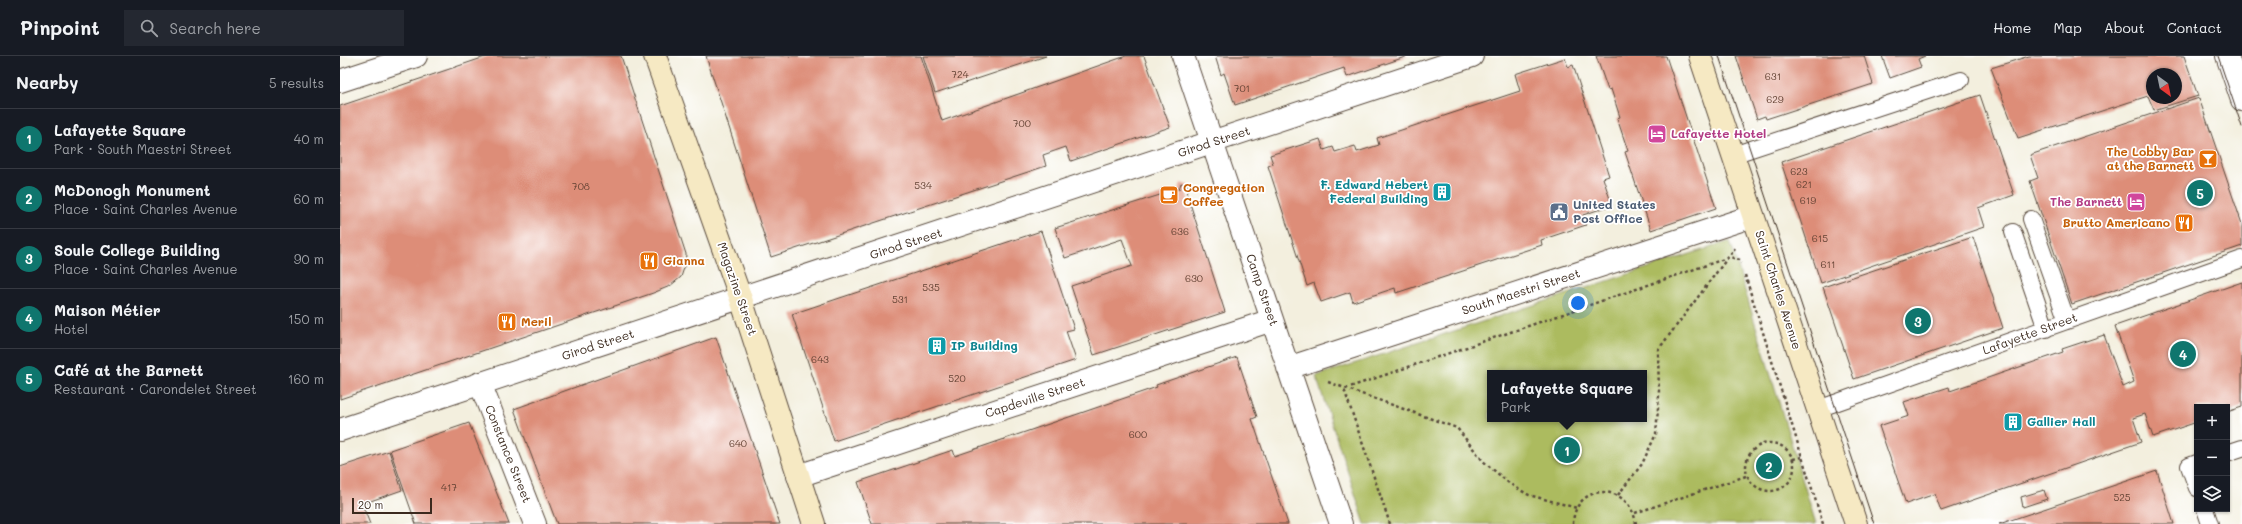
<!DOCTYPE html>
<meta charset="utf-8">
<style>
body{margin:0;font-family:Mali,sans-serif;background:#242831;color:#f1f3f6}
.controls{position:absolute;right:12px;bottom:12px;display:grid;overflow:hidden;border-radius:0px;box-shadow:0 1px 3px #0004}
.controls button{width:36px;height:36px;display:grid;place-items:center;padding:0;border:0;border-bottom:1px solid #363941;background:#171b24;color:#f1f3f6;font:20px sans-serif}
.compass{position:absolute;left:1806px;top:12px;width:36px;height:36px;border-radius:50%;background:#171b24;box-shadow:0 1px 3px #0004;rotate:147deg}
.scale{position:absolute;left:12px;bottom:10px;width:80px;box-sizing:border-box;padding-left:4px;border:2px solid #3b2a1e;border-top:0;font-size:11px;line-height:14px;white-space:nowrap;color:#3b2a1e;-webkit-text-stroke:3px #fff;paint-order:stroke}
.you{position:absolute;left:1238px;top:247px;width:14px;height:14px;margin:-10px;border:3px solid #fff;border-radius:50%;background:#1a73e8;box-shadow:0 0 0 6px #1a73e833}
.badge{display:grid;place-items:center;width:26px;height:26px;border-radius:50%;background:#0f766e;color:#fff;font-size:13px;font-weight:700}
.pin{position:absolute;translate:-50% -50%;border:2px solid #fff;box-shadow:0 1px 4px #0006}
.popup{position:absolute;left:1147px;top:314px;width:160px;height:52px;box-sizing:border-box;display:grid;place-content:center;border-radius:0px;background:#171b24;filter:drop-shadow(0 1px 3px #0005);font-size:13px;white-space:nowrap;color:#9ea1a6}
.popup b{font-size:15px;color:#f1f3f6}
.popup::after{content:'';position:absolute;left:50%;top:100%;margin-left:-8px;border:8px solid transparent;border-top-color:#171b24}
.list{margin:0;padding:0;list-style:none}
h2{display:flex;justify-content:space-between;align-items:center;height:52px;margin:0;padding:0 16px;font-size:17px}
h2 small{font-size:13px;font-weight:400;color:#9ea1a6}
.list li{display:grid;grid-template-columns:26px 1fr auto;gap:12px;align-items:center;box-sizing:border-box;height:60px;padding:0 16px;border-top:1px solid #363941}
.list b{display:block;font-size:15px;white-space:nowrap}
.list p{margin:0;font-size:13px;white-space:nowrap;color:#9ea1a6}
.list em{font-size:13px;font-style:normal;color:#9ea1a6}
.icon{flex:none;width:22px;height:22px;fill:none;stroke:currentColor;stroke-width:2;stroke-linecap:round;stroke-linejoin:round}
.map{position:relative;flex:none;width:1902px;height:468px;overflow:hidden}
header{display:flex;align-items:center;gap:24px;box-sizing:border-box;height:56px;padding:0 20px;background:#171b24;border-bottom:1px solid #363941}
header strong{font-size:19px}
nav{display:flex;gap:22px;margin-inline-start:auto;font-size:14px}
.search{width:280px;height:36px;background:#242831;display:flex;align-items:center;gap:10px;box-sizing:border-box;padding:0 14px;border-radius:0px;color:#9ea1a6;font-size:15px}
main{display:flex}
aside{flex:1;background:#171b24}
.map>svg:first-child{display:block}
.green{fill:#acbb5e;stroke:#74723e;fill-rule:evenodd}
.building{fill:#dd8d78;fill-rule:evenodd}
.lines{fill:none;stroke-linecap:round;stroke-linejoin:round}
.lane-casing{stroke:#57483b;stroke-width:18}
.street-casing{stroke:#57483b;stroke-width:24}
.secondary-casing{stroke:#57483b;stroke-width:24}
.path{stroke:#57483b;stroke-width:2.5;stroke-dasharray:3 3;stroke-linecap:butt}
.lane{stroke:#fff;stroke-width:16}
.street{stroke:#fff;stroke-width:22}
.secondary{stroke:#f6e9c3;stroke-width:22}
.tram{stroke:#3b2a1e;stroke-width:1}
.labels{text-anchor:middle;stroke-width:3.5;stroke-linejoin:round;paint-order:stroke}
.number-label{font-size:10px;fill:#644334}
.hotel-label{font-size:12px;font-weight:bold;fill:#b23c85;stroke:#fff;text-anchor:start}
.street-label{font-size:12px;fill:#3b2a1e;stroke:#fff}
.food-label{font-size:12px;font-weight:bold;fill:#c56008;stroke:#fff;text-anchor:start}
.culture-label{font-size:12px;font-weight:bold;fill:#0d838f;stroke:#fff;text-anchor:start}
.service-label{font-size:12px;font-weight:bold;fill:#4e5e75;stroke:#fff;text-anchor:start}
</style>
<header>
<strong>Pinpoint</strong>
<div class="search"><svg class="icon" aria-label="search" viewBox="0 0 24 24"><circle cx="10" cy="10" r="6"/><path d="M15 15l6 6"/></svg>Search here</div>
<nav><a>Home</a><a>Map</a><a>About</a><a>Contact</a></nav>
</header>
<main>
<aside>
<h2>Nearby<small>5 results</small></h2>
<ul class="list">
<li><span class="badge">1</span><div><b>Lafayette Square</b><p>Park · South Maestri Street</p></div><em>40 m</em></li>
<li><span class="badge">2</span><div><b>McDonogh Monument</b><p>Place · Saint Charles Avenue</p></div><em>60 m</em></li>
<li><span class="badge">3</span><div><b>Soule College Building</b><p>Place · Saint Charles Avenue</p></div><em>90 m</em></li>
<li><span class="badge">4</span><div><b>Maison Métier</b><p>Hotel</p></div><em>150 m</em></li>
<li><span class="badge">5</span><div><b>Café at the Barnett</b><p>Restaurant · Carondelet Street</p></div><em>160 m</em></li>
</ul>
</aside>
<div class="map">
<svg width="1902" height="468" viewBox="0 0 1902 468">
<rect width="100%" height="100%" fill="#fff"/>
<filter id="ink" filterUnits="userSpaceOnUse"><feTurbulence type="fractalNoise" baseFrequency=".025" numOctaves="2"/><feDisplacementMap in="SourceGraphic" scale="8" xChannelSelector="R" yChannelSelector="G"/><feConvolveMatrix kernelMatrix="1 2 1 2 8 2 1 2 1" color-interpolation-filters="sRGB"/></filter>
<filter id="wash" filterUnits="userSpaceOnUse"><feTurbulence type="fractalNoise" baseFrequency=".012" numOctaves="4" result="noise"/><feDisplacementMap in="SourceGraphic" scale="16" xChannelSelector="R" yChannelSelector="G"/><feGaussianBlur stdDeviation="0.9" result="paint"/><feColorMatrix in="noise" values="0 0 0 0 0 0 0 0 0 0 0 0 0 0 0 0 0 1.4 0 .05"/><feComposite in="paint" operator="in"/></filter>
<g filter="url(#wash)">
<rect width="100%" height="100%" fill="#f3efde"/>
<path class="green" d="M1390,185L1476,468H1025L976,320ZM1150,317H1304V363H1150Z"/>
<g id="blocks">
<path class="building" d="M148,0H281L346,198L345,209L341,221L330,230L313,237L0,343V50Z
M366,0H581L602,65L786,0H804L830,71L731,105L726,91L703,99L706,110L431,201Z
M583,0H706L595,37Z
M875,0H1068L1007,21L1004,12L895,49L884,17L881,19Z
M1256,0H1326L1376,152L1311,174L1285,96L1288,95L1277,62L1280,61L1271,33L1268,34Z
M1396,0H1524L1533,28L1426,63L1425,60L1417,63Z
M1542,0H1585L1578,3L1581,11L1550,22Z
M1689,0H1844L1858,40L1814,54L1808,40L1678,82L1651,12ZM1812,18H1836V42H1812Z
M1225,2L1228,11L1233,9L1269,120L1263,122L1272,149L1243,159L1246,169L1201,184L1202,189L1056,237L1055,232L1013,246L1010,236L981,246L974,227L967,230L928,110L933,108L930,99L980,83L984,94L993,91L995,96L1015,90L1017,96L1039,89L1037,82L1180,35L1175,18Z
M1640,39L1674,139L1638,152L1644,171L1481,227L1441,106Z
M1859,42L1902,168V190L1732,248L1690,125L1698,122L1690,99Z
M841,127L850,130L847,138L885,256L754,299L731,230L792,210L782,183L725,202L715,172L839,133Z
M701,175L734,273L726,275L736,304L494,385L452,258Z
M1633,181L1663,272L1514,323L1483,231Z
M1902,226V351L1887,356V351H1857V366L1813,381L1805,358L1793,362L1801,386L1601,455L1595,438L1566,448L1539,370L1569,360L1564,346L1609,331L1610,335L1723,296L1722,293L1764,279L1783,331L1794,326L1775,270Z
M376,281L440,468H217L174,353Z
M897,301L917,361L912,363L948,468H532L518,426L613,394L615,400L817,331L816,329Z
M129,367L169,468H76L50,394Z
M49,395L62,434L22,448L30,468H0V411Z
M1817,415L1834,468H1659Z
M1704,434L1707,443L1683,451L1681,441Z"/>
</g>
</g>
<g filter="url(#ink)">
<use href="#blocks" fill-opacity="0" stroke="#57483b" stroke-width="1"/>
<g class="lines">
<defs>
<path id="lane" d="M1393,99L1621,24
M1691,163L1727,265
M1673,176L1706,273
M1478,353L1902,203
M1887,397L1902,392
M1857,407L1849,410L1857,432
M1865,453L1870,468"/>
<path id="street" d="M843,0L1001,468
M1887,0L1902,44
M0,25L76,0
M948,312L1413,160
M140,327L195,468
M0,374L1132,0
M458,420L932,264"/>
<path id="secondary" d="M315,0L401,243L474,468
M1360,0L1516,468"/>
</defs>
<use href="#lane" class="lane-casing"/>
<use href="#street" class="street-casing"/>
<use href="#secondary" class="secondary-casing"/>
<path class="path" d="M1405,219L1483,468
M988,326L1117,372L1143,405L1170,428L1189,439L1237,452
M1406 411a24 24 0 1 1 48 0a24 24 0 1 1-48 0Z
M1453,403L1462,401
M1278,439L1302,408L1316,378L1319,339L1318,294L1395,192
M1295,457L1406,420
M1050,468L1004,333L1390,201L1400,204L1401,207
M1233,468C1234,426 1290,425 1296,468"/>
<use href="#lane" class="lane"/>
<use href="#street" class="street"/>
<use href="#secondary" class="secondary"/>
<path class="tram" d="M1379,0L1534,468
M1878,0L1902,71"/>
</g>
</g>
<defs>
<symbol id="hotel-square" viewBox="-11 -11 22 22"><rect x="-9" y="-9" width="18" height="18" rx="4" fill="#d1479c" stroke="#fff"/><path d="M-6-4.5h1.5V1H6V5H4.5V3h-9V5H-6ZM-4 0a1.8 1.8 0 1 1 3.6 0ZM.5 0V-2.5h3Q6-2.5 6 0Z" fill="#fff"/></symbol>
<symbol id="bar-square" viewBox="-11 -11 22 22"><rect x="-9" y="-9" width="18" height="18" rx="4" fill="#e8710a" stroke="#fff"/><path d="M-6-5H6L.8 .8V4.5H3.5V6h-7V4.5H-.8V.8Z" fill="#fff"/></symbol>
<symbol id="building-square" viewBox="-11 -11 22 22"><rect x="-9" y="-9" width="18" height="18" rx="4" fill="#0f9aa8" stroke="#fff"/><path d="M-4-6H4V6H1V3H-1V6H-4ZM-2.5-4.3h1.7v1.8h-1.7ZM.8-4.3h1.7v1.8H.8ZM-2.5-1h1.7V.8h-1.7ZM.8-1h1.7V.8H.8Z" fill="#fff"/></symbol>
<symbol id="cafe-square" viewBox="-11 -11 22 22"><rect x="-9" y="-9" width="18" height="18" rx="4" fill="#e8710a" stroke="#fff"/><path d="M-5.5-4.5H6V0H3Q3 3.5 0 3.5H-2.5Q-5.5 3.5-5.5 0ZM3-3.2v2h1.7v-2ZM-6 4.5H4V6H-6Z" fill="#fff"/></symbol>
<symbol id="civic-square" viewBox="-11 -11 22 22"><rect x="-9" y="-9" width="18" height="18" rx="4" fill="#5c6f8a" stroke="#fff"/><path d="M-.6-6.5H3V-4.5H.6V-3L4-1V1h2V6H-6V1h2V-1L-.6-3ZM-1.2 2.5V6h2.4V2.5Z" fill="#fff"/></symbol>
<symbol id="restaurant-square" viewBox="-11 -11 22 22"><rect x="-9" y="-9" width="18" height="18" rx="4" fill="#e8710a" stroke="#fff"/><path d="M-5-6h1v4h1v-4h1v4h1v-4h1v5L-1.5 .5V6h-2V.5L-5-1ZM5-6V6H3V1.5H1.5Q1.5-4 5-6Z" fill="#fff"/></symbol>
</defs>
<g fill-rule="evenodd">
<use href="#hotel-square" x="1306" y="67" width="22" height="22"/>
<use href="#bar-square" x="1857" y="92" width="22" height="22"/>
<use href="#building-square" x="1091" y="125" width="22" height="22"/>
<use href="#cafe-square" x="818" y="128" width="22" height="22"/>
<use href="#hotel-square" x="1785" y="135" width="22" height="22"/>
<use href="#civic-square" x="1208" y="145" width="22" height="22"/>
<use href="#restaurant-square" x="1833" y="156" width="22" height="22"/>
<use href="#restaurant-square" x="298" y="194" width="22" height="22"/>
<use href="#restaurant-square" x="156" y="255" width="22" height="22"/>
<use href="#building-square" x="586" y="279" width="22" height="22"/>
<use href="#building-square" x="1662" y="355" width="22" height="22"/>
</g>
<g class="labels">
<g class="number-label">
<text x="620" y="22">724</text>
<text x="1433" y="24">631</text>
<text x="902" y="36">701</text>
<text x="1435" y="47">629</text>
<text x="682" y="71">700</text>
<text x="1459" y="119">623</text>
<text x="1464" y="132">621</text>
<text x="583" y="133">534</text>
<text x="241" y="134">708</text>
<text x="1468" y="148">619</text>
<text x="840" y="179">636</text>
<text x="1480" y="186">615</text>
<text x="1488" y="212">611</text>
<text x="854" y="226">630</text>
<text x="591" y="235">535</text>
<text x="560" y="247">531</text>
<text x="480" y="307">643</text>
<text x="617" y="326">520</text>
<text x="798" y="382">600</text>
<text x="398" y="391">640</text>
<text x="109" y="435">417</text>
<text x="1782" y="445">525</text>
</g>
<g class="hotel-label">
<text x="1331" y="82">Lafayette Hotel</text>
<text x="1782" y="150" text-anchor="end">The Barnett</text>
</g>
<g class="street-label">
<text transform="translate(874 86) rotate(-18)" y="4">Girod Street</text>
<text transform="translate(566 188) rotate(-18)" y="4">Girod Street</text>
<text transform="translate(397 233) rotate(71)" y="4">Magazine Street</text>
<text transform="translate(922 234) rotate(71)" y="4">Camp Street</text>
<text transform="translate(1438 234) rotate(72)" y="4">Saint Charles Avenue</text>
<text transform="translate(1181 236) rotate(-18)" y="4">South Maestri Street</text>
<text transform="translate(1690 278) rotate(-20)" y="4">Lafayette Street</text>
<text transform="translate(258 289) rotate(-18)" y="4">Girod Street</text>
<text transform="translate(695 342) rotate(-18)" y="4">Capdeville Street</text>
<text transform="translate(168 398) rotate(68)" y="4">Constance Street</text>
</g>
<g class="food-label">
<text x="1854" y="100" text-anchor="end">The Lobby Bar<tspan x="1854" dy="14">at the Barnett</tspan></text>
<text x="843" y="136">Congregation<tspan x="843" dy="14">Coffee</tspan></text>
<text x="1830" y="171" text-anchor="end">Brutto Americano</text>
<text x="323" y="209">Gianna</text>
<text x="181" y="270">Meril</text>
</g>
<g class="culture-label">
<text x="1088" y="133" text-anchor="end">F. Edward Hebert<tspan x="1088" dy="14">Federal Building</tspan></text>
<text x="611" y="294">IP Building</text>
<text x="1687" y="370">Gallier Hall</text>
</g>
<g class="service-label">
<text x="1233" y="153">United States<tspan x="1233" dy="14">Post Office</tspan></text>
</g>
</g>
</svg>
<div class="controls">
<button>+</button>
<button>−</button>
<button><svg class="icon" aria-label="layers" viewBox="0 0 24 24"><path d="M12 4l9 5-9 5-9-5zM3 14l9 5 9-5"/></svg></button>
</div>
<svg class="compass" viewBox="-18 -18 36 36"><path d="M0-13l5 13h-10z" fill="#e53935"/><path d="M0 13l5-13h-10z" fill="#9ea1a6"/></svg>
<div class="scale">20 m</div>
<div class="you"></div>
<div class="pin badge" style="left:1227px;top:394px">1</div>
<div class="popup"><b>Lafayette Square</b>Park</div>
<div class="pin badge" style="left:1429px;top:410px">2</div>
<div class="pin badge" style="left:1578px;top:265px">3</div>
<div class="pin badge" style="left:1843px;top:298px">4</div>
<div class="pin badge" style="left:1860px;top:137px">5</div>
</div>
</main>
